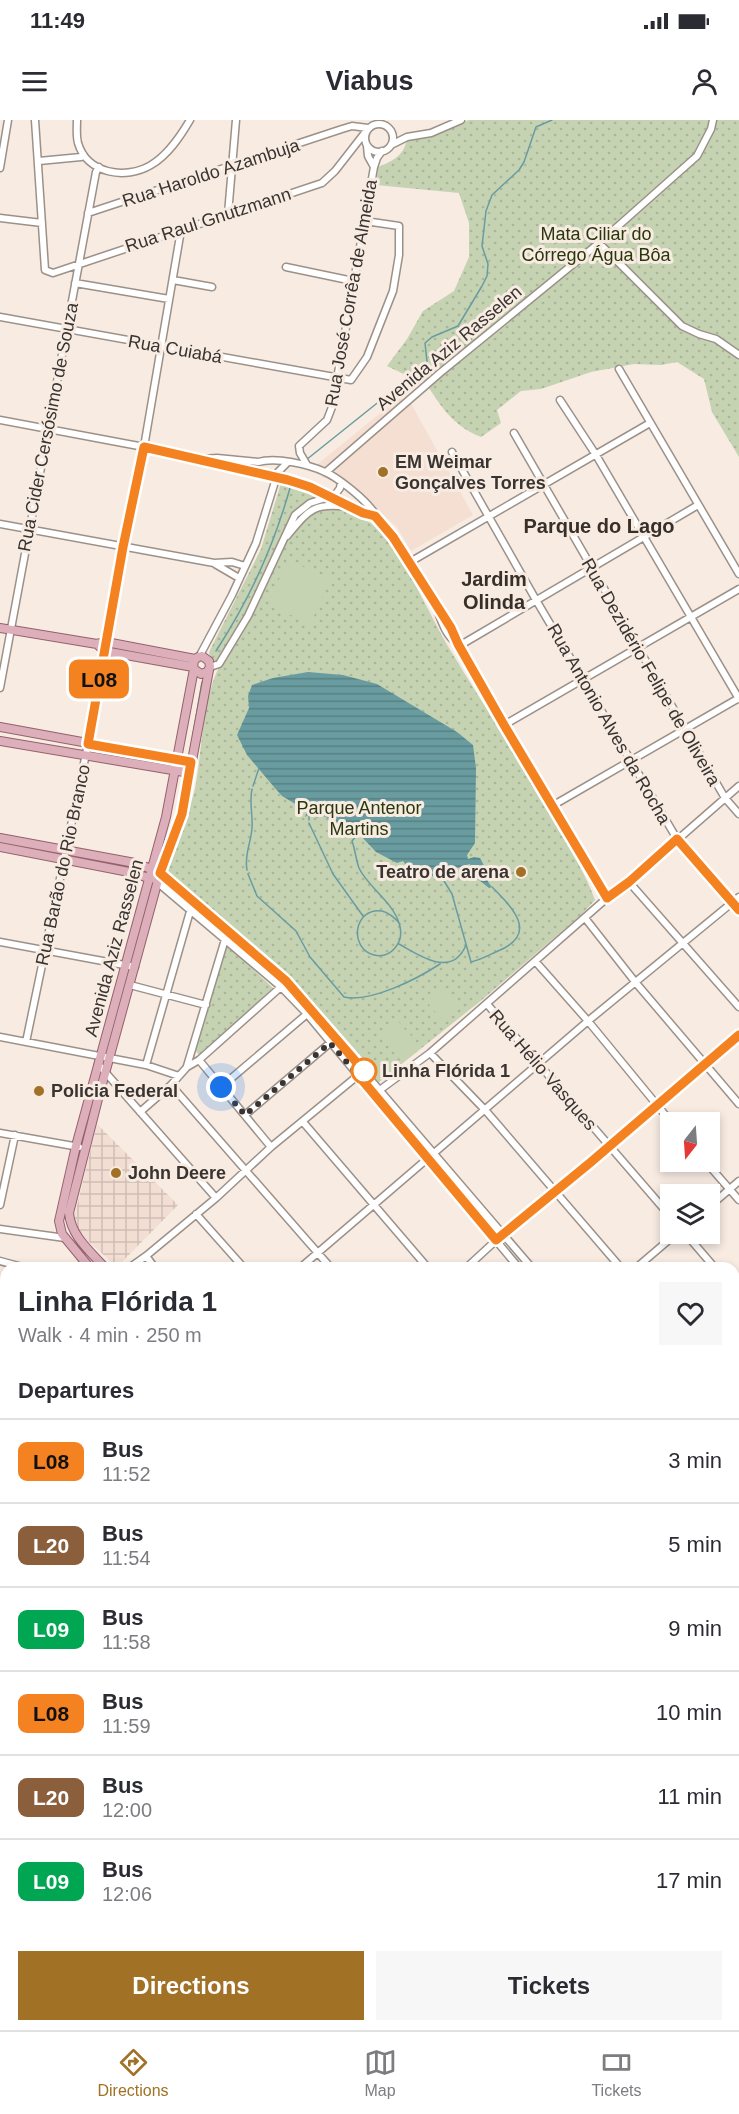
<!DOCTYPE html>
<meta charset="utf-8">
<style>
body{margin:0;font-family:Arial,sans-serif;background:#f7f7f7;color:#2b2b33;height:100vh;display:flex;flex-direction:column;font-size:22px;white-space:nowrap}
*{box-sizing:border-box;margin:0}
p{font-size:20px;color:#7c7c81}
.icon{flex:none;width:33px;height:33px;fill:none;stroke:currentColor;stroke-width:2;stroke-linecap:round;stroke-linejoin:round}
.map{position:relative;flex:1;overflow:hidden}
.panel{position:absolute;left:0px;top:1142px;width:740px;height:770px;display:flex;flex-direction:column;background:#fff;border-radius:18px 18px 0 0;box-shadow:0 3px 9px #0003}
.panel>*{flex:none}
.badge{padding:0 12px;border-radius:9px;font-size:21px;line-height:39px}
.needle{width:39px;rotate:197deg}
.tools{position:absolute;left:660px;top:992px;display:grid;gap:12px}
.tools a{display:grid;place-items:center;width:60px;height:60px;border-radius:0px;background:#fff;box-shadow:0 3px 9px #0003;font-size:30px}
.you{position:absolute;width:30px;height:30px;margin:-15px;border:4px solid #fff;border-radius:50%;background:#1a73e8;box-shadow:0 0 0 9px #1a73e833}
.map>.badge{position:absolute;translate:-50% -50%;box-shadow:0 0 0 3px #fff}
h2{padding:0 18px;font-size:22px;line-height:54px}
.round{display:grid;place-items:center;flex:none;width:63px;height:63px;border-radius:0px;background:#f7f7f7}
.head{display:flex;align-items:center;justify-content:space-between;height:102px;padding:0 18px}
h1{font-size:28px;font-weight:700;line-height:45px}
.button{display:flex;gap:12px;margin-top:auto;padding:12px 18px}
.button a{flex:1;height:69px;border-radius:0px;background:#a17125;color:#fff;font-size:24px;font-weight:700;line-height:69px;text-align:center}
.button a+a{background:#f7f7f7;color:#2b2b33}
ul{padding:0;list-style:none}
li{display:flex;align-items:center;gap:18px;height:84px;padding:0 18px;border-top:2px solid #e1e1e2}
li div{flex:1}
li b{display:block;font-size:22px}
li em{font-style:normal}
li .badge{min-width:66px;font-weight:700;text-align:center}
.status{display:flex;justify-content:space-between;align-items:center;height:42px;padding:0 30px;background:#fff;direction:ltr}
.status svg{height:16px;fill:currentColor}
header{display:flex;justify-content:space-between;align-items:center;height:78px;padding:0 18px;background:#fff;font-size:27px;font-weight:700}
.tab-bar{display:flex;justify-content:space-around;align-items:center;height:84px;border-top:2px solid #e1e1e2;background:#fff;font-size:16px;color:#7c7c81}
.tab-bar a{display:grid;justify-items:center;gap:3px}
.tab-bar .active{color:#a17125}
.map>svg:first-child{display:block}
.industrial{fill:url(#industrial-grid)}
.education{fill:#f5dfd2}
.park{fill:url(#park-dots)}
.pitch{fill:#c5d3b3}
.water{fill:url(#water-rules)}
.lines{fill:none;stroke-linecap:round;stroke-linejoin:round}
.stream{stroke:#689ca0;stroke-width:1.5}
.minor-casing{stroke:#9c9189;stroke-width:9}
.major-casing{stroke:#94616c;stroke-width:10}
.minor{stroke:#fff;stroke-width:6}
.major{stroke:#dcafba;stroke-width:8}
.line-casing{stroke:#fff;stroke-width:14}
.line{stroke:#f58220;stroke-width:9}
.walk{stroke:#393431;stroke-width:6;stroke-dasharray:0 10.8}
.poi-dot{fill:#a17125;stroke:#f7ebe2;stroke-width:2}
.stop-dot{fill:#fff;stroke:#f58220;stroke-width:3}
.labels{text-anchor:middle;stroke-width:6;stroke-linejoin:round;paint-order:stroke}
.street-label{font-size:18px;fill:#393431;stroke:#f7ebe2}
.park-label{font-size:18px;fill:#29380c;stroke:#f7ebe2}
.poi-label{font-size:18px;font-weight:bold;fill:#393431;stroke:#f7ebe2;text-anchor:start}
.stop-label{font-size:18px;font-weight:bold;fill:#393431;stroke:#f7ebe2;text-anchor:start}
.neighbourhood-label{font-size:20px;font-weight:bold;fill:#382f29;stroke:#f7ebe2}
</style>
<div class="status"><b>11:49</b><svg viewBox="0 0 49 12"><path d="M0 12V9h3v3zM5 12V6h3v6zM10 12V3h3v9zM15 12V0h3v12zM26 1h20v11H26zM47 4h2v5h-2z"/></svg></div>
<header><svg class="icon" aria-label="menu" viewBox="0 0 24 24"><path d="M4 6h16M4 12h16M4 18h16"/></svg>Viabus<svg class="icon" aria-label="person" viewBox="0 0 24 24"><circle cx="12" cy="8" r="4"/><path d="M4 21q1-7 8-7t8 7"/></svg></header>
<div class="map">
<svg width="739" height="1910" viewBox="0 0 739 1910">
<defs>
<pattern id="industrial-grid" width="8" height="8" patternUnits="userSpaceOnUse" patternTransform="scale(1.5)"><rect width="8" height="8" fill="#f2ded2"/><path d="M0 4h8M4 0v8" fill="none" stroke="#d0bfb5"/></pattern>
<pattern id="park-dots" width="8" height="8" patternUnits="userSpaceOnUse" patternTransform="scale(1.5)"><rect width="8" height="8" fill="#c5d3b3"/><path d="M2 2h.1M6 6h.1" fill="none" stroke="#aab69a" stroke-width="1.8" stroke-linecap="round"/></pattern>
<pattern id="water-rules" width="6" height="5" patternUnits="userSpaceOnUse" patternTransform="scale(1.5)"><rect width="6" height="5" fill="#689ca0"/><path d="M0 2.5h6" fill="none" stroke="#578083"/></pattern>
</defs>
<rect width="100%" height="100%" fill="#f7ebe2"/>
<path class="industrial" d="M97,1004L178,1085L117,1147L78,1112L75,1105V1094Z"/>
<path class="education" d="M405,273L473,395L411,431L397,407L363,377L341,364L322,357L313,348Z"/>
<path class="park" d="M469,0H739V337L712,292L704,259L677,242L661,245L634,244L591,252L541,269L521,271L497,290L501,303L481,317C449,305 436,278 418,251L410,257L387,246L407,219L423,191L454,171L469,137V103L459,73L376,65L378,47C393,41 403,36 407,20L426,17Z
M281,363C309,375 350,384 372,404C404,433 427,491 449,528C485,588 524,646 558,707C571,731 586,755 595,780L582,794L483,879L378,963L360,935L298,865L166,751C173,721 191,694 196,663C203,624 202,581 220,545L219,542L214,544L209,533L211,528L261,429Z
M225,823L273,868L199,935L196,931L197,926Z"/>
<path class="pitch" d="M287,440L330,458L311,503L268,486Z
M441,864L460,887L444,902L424,879Z
M398,901L408,913L390,928L380,916Z
M410,914L420,927L402,942L392,930Z"/>
<path class="water" d="M308,552L343,555L377,564L457,612L473,625L476,648L475,723L467,735L468,739L474,737L480,738L487,751C487,759 486,760 492,767L489,768L479,760H476L470,744L447,751L438,759L412,746L406,745L403,741L397,743L376,732L360,715L346,705L340,707L328,698L320,695L317,698L312,693L305,697L307,691L282,676L274,667L247,635L237,615L249,588L248,576L252,565L273,558Z"/>
<g class="lines">
<path class="stream" d="M306,340L421,248L427,242L425,223L432,217L458,206L482,166L487,156L488,144L482,126L486,91L492,75L519,50L524,42L536,7L552,0
M216,531C250,478 273,428 290,368
M193,615L202,562
M253,666L259,648
M309,696V700
M309,703L333,754L363,796
M358,714L352,721C355,729 356,740 359,748C367,766 392,781 399,803C402,812 401,821 395,828C389,835 382,837 374,835C348,828 354,787 382,791C390,793 395,798 400,804
M247,750C244,735 251,723 252,708C253,694 249,683 252,669
M248,754L257,776L296,811L310,837L344,877C370,883 417,859 440,844
M441,756L452,774L471,842C480,840 489,835 498,831C539,814 513,788 492,767
M399,824C419,835 452,859 466,825"/>
<defs>
<path id="minor" d="M35,0L45,150L53,153L322,63L335,51L367,10
M77,0C77,8 76,15 78,23C87,54 126,60 151,45C168,35 180,17 190,0
M365 18a14 14 0 1 1 28 0a14 14 0 1 1-28 0Z
M391,25L407,17L431,13L461,0
M367,26L368,36L374,47
M39,41L81,37L83,34
M0,48L8,0
M88,93L342,9L352,6L368,8
M228,94L236,0
M0,98L42,103
M599,123L682,206L699,214L716,219L739,235
M286,147L353,161
M173,160L212,167
M75,163L169,179
M0,197L351,260L367,237L393,171L399,135V106L365,101
M619,249L739,454
M560,280L596,335L739,579
M0,300L144,327L288,360L310,367L363,393L375,396
M514,313L725,678L739,694
M452,332L536,480L677,719L739,790
M203,339L217,338L258,342C276,337 308,344 325,352C337,357 359,375 368,385C412,435 442,497 475,554C518,629 561,705 607,778
M307,345L300,333L299,326L327,300L332,287L374,47L377,38L382,31
M326,352L440,253L599,123L697,36L711,9L713,0
M0,404L214,443L232,442L245,446
M287,416C308,391 313,382 348,387
M410,442L650,303
M215,444L239,458
M439,495C443,505 447,517 457,523
M459,526L698,385
M199,537L232,475L256,423L278,352L288,342
M210,547L219,544L248,496L295,395L310,383L335,375L340,368L341,362
M0,568L96,52L99,47
M504,605L739,469
M552,686L739,578
M160,753L286,861L532,1148
M629,762L739,887
M158,763L281,867L307,894L519,1148
M585,798L636,863L739,984
M0,822L135,847
M535,841L588,901L671,1002
M130,865L206,885
M487,884L670,1096
M0,917L146,945L179,956
M26,922L88,624L123,427L144,327L181,110
M430,933L486,991L621,1148
M199,940L271,1027
M98,944L216,1078
M146,945L191,788
M187,946L226,816
M171,965L331,1148
M221,967L307,894
M377,972L430,933L607,778L629,762L739,666
M140,992L171,965L187,947L199,940L283,865
M245,995L330,923
M303,1002L428,1148
M0,1013L79,1027
M705,1041L739,1080
M0,1085L15,1015
M710,1086L739,1061
M196,1094L244,1148
M0,1109L65,1118
M685,1113L715,1148
M146,1136L155,1148
M0,1141L26,1148
M129,1148L146,1136L216,1078L271,1027L361,953
M300,1148L588,901L739,777
M466,1148L503,1114L556,1072L739,915
M636,1148L677,1113
M734,1169L739,1176
M0,1204L6,1205
M734,1207L739,1203
M734,1281L739,1287
M0,1297L6,1299
M734,1352L739,1348
M734,1385L739,1391
M0,1392L6,1393
M734,1398L739,1405
M0,1486L6,1488
M734,1501H739
M0,1563L6,1531
M0,1582L6,1583
M734,1629L739,1624
M0,1675L6,1677
M0,1697L6,1690
M734,1727L739,1733
M0,1755L6,1762
M734,1832L739,1839
M0,1852L6,1859
M43,1905L47,1910
M126,1905L131,1910
M208,1905L213,1910
M291,1905L295,1910
M372,1905L376,1910
M453,1905L458,1910
M537,1905L541,1910
M621,1905L625,1910
M731,1905L736,1910
M321,1910L327,1905
M342,1910L347,1905
M637,1910L643,1905
M687,1910L693,1905"/>
<path id="major" d="M0,508L97,524L106,522L195,539
M97,524L104,531L193,547
M0,607L191,642
M0,621L190,653
M0,718L135,743L154,750
M0,727L134,753L151,759
M90,1148L62,1114L59,1101L76,1026L166,697L194,549C192,542 195,537 202,536L209,541L210,547L207,552L201,554L194,549
M105,1148C90,1131 71,1116 69,1093L98,979L160,753L182,694L209,550
M734,1870L739,1876
M734,1886L739,1893"/>
</defs>
<use href="#minor" class="minor-casing"/>
<use href="#major" class="major-casing"/>
<use href="#minor" class="minor"/>
<use href="#major" class="major"/>
</g>
<g class="lines">
<defs>
<path id="line" d="M739,790L677,719L629,762L607,778L504,605L458,524L451,508L393,417L375,396L363,393L310,367L288,360L144,327L123,427L88,624L191,642L182,694L160,753L286,861L364,951L358,955L496,1120L591,1042L739,915"/>
</defs>
<use href="#line" class="line-casing"/>
<use href="#line" class="line"/>
<path class="walk" d="M221,967L245,995L330,923L358,955L364,951"/>
</g>
<g class="poi-dot">
<circle cx="383" cy="352" r="6"/>
<circle cx="521" cy="752" r="6"/>
<circle cx="39" cy="971" r="6"/>
<circle cx="116" cy="1053" r="6"/>
</g>
<circle class="stop-dot" cx="364" cy="951" r="12"/>
<g class="labels">
<g class="street-label">
<text transform="translate(211 53) rotate(-18)" y="6">Rua Haroldo Azambuja</text>
<text transform="translate(208 100) rotate(-18)" y="6">Rua Raul Gnutzmann</text>
<text transform="translate(351 173) rotate(-80)" y="6">Rua José Corrêa de Almeida</text>
<text transform="translate(449 228) rotate(-40)" y="6">Avenida Aziz Rasselen</text>
<text transform="translate(175 229) rotate(10)" y="6">Rua Cuiabá</text>
<text transform="translate(48 307) rotate(-79)" y="6">Rua Cider Cersósimo de Souza</text>
<text transform="translate(651 552) rotate(60)" y="6">Rua Dezidério Felipe de Oliveira</text>
<text transform="translate(609 604) rotate(60)" y="6">Rua Antonio Alves da Rocha</text>
<text transform="translate(63 745) rotate(-78)" y="6">Rua Barão do Rio Branco</text>
<text transform="translate(114 828) rotate(-75)" y="6">Avenida Aziz Rasselen</text>
<text transform="translate(543 950) rotate(49)" y="6">Rua Hélio Vasques</text>
</g>
<g class="park-label">
<text x="596" y="120">Mata Ciliar do<tspan x="596" dy="21">Córrego Água Bôa</tspan></text>
<text x="359" y="694">Parque Antenor<tspan x="359" dy="21">Martins</tspan></text>
</g>
<g class="poi-label">
<text x="395" y="348">EM Weimar<tspan x="395" dy="21">Gonçalves Torres</tspan></text>
<text x="509" y="758" text-anchor="end">Teatro de arena</text>
<text x="51" y="977">Policia Federal</text>
<text x="128" y="1059">John Deere</text>
</g>
<g class="stop-label">
<text x="382" y="957">Linha Flórida 1</text>
</g>
<g class="neighbourhood-label">
<text x="599" y="413">Parque do Lago</text>
<text x="494" y="466">Jardim<tspan x="494" dy="23">Olinda</tspan></text>
</g>
</g>
</svg>
<div class="tools">
<a><svg class="needle" viewBox="-14 -14 28 28"><path d="M0-13l5 13h-10z" fill="#e53935"/><path d="M0 13l5-13h-10z" fill="#7c7c81"/></svg></a>
<a><svg class="icon" aria-label="layers" viewBox="0 0 24 24"><path d="M12 4l9 5-9 5-9-5zM3 14l9 5 9-5"/></svg></a>
</div>
<div class="you" style="left:221px;top:967px"></div>
<b class="badge" style="left:99px;top:559px;background:#f58220;color:#111">L08</b>
<section class="panel">
<div class="head"><div><h1>Linha Flórida 1</h1><p>Walk · 4 min · 250 m</p></div><a class="round"><svg class="icon" aria-label="heart" viewBox="0 0 24 24"><path d="M12 20l-8-8c-3-5 5-10 8-4 3-6 11-1 8 4z"/></svg></a></div>
<h2>Departures</h2>
<ul>
<li><span class="badge" style="background:#f58220;color:#111">L08</span><div><b>Bus</b><p>11:52</p></div><em>3 min</em></li>
<li><span class="badge" style="background:#8b5e3c;color:#fff">L20</span><div><b>Bus</b><p>11:54</p></div><em>5 min</em></li>
<li><span class="badge" style="background:#00a651;color:#fff">L09</span><div><b>Bus</b><p>11:58</p></div><em>9 min</em></li>
<li><span class="badge" style="background:#f58220;color:#111">L08</span><div><b>Bus</b><p>11:59</p></div><em>10 min</em></li>
<li><span class="badge" style="background:#8b5e3c;color:#fff">L20</span><div><b>Bus</b><p>12:00</p></div><em>11 min</em></li>
<li><span class="badge" style="background:#00a651;color:#fff">L09</span><div><b>Bus</b><p>12:06</p></div><em>17 min</em></li>
</ul>
<div class="button"><a>Directions</a><a>Tickets</a></div>
</section>
</div>
<nav class="tab-bar">
<a class="active"><svg class="icon" aria-label="directions" viewBox="0 0 24 24"><path d="M12 3l9 9-9 9-9-9zM9 14v-3h6M13 9l2 2-2 2"/></svg>Directions</a>
<a><svg class="icon" aria-label="map" viewBox="0 0 24 24"><path d="M3 6l6-2 6 2 6-2v14l-6 2-6-2-6 2zM9 4v14M15 6v14"/></svg>Map</a>
<a><svg class="icon" aria-label="tickets" viewBox="0 0 24 24"><path d="M3 7h18v10H3zM15 7v10"/></svg>Tickets</a>
</nav>
